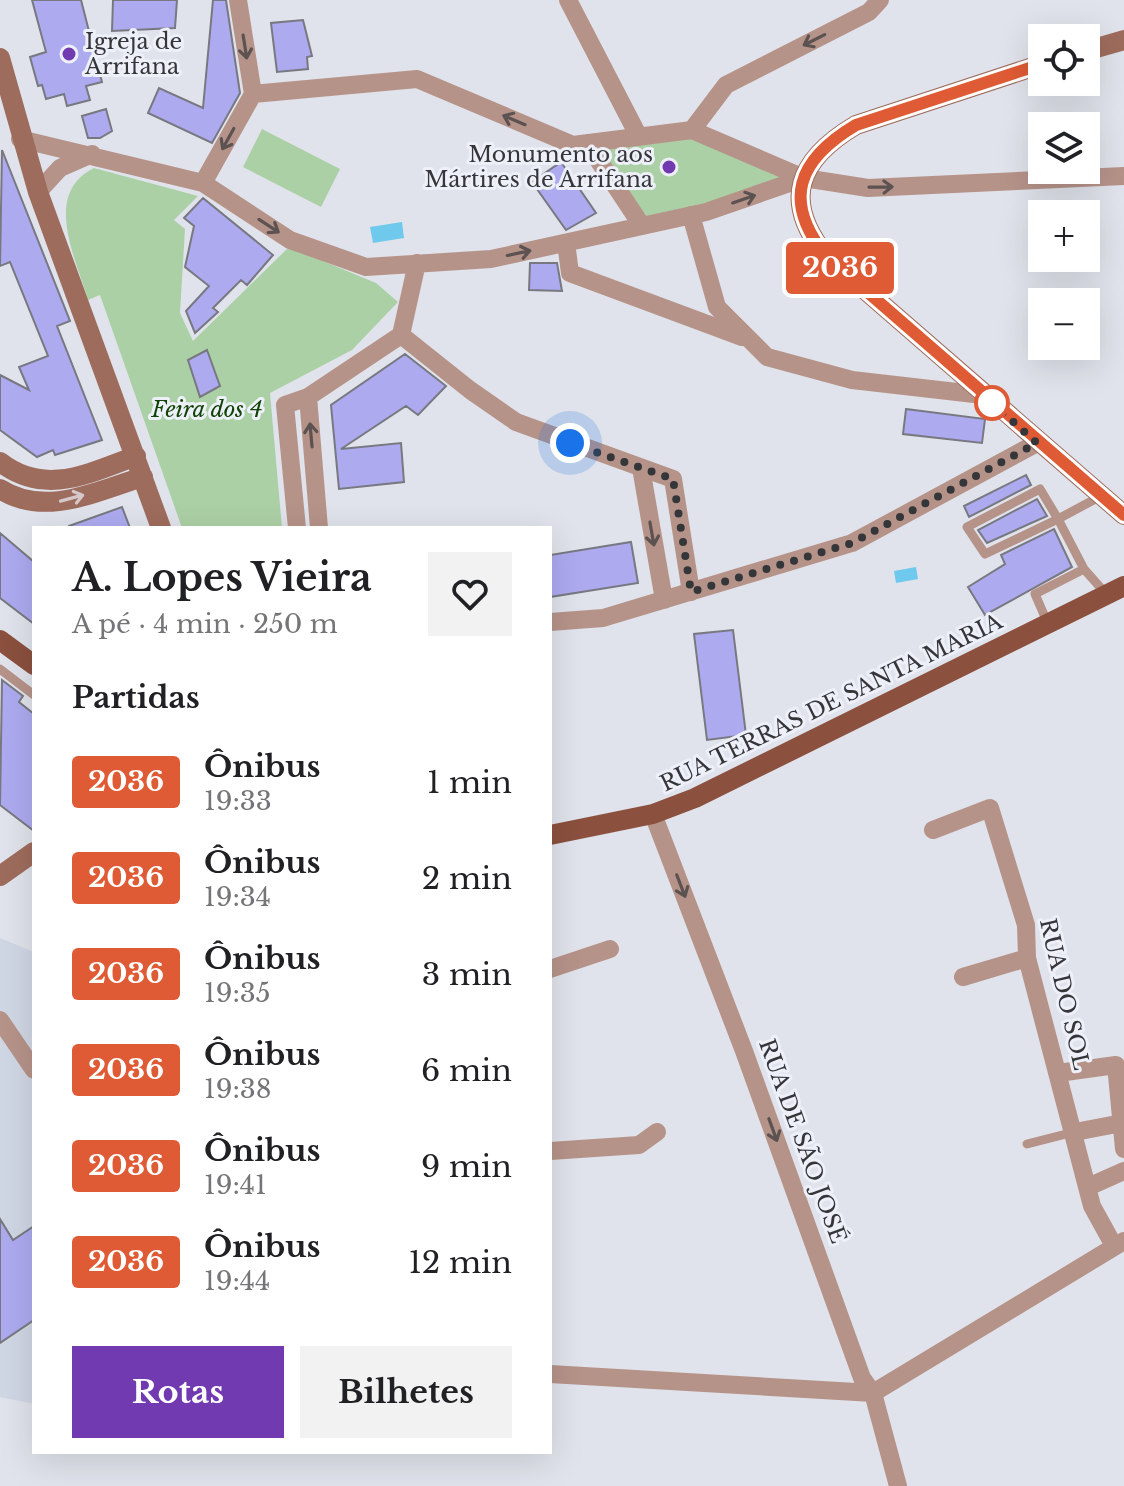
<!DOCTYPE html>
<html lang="pt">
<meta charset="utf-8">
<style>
body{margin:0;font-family:"Libre Baskerville",serif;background:#f2f2f2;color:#202124;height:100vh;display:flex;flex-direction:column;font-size:30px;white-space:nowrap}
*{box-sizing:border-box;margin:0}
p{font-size:26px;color:#757577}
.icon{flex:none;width:44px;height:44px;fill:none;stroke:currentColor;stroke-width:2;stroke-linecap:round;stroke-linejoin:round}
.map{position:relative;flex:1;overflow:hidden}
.drawer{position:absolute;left:32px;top:526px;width:520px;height:928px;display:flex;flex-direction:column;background:#fff;border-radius:0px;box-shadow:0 8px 32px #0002}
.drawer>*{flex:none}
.badge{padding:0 16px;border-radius:6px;font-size:28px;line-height:52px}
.buttons{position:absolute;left:1028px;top:24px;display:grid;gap:16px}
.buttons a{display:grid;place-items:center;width:72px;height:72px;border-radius:0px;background:#fff;box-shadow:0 8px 32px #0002;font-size:40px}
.you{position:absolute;width:40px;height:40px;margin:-20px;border:6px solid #fff;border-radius:50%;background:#1a73e8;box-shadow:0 0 0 12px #1a73e833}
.map>.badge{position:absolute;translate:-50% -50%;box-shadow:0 0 0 4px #fff}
h2{padding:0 40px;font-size:30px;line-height:72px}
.round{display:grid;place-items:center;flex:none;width:84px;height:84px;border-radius:0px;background:#f2f2f2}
.overview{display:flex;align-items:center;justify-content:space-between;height:136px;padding:0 40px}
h1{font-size:38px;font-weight:700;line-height:60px}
.button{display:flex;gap:16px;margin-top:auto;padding:16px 40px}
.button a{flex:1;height:92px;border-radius:0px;background:#713ab1;color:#fff;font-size:32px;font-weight:700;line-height:92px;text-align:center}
.button a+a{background:#f2f2f2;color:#202124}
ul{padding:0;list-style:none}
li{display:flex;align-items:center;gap:24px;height:96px;padding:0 40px}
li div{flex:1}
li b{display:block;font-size:30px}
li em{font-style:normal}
li .badge{min-width:88px;font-weight:700;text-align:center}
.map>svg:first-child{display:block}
.built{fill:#d0d7e4}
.green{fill:#acd0a5}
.water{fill:#6ec9ec}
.building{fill:#adaaf0;stroke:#787880;stroke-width:2}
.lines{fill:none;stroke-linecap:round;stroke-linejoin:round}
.lane{stroke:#b69389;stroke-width:9}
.street{stroke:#b69389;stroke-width:18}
.secondary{stroke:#9e6c5d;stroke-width:20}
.primary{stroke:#8b503e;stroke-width:20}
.oneway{stroke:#5c5251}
.oneway2{stroke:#d5c8ca}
.line-casing{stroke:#fff;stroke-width:18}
.line{stroke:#df5b35;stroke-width:12}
.walk{stroke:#353639;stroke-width:8;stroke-dasharray:0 14.4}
.poi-dot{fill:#713ab1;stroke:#edf0f8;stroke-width:3}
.stop-dot{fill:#fff;stroke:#df5b35;stroke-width:4}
.labels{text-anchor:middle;stroke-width:6;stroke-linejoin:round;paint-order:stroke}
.poi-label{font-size:22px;fill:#353639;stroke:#edf0f8;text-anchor:start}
.park-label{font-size:22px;font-style:italic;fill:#104304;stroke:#edf0f8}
.street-label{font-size:22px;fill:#353639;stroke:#edf0f8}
</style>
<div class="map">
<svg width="1124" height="1486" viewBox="0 0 1124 1486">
<rect width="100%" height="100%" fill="#e0e3eb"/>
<path class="built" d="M0,938L34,952V1404L0,1397Z"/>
<path class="green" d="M262,129L340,169L321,207L243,167Z
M693,135L788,176L713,205L642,220L594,147Z
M94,168L198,196L174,220L185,229L180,313L193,341L289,247L376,283L398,302L352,350L270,393L282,528H182L100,295L88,300C76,258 42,194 94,168Z"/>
<path class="water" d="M402,222L404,238L373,243L370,227Z
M916,567L918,579L896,583L894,571Z"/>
<path class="building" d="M32,0H81L102,82L86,86L90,100L67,106L64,94L46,99L42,85L38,86L30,57L46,52Z
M113,0H177L175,28L112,31Z
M213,0H226L240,93L212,143L148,113L159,88L203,108Z
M303,20L312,56L307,57L308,69L277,72L271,23Z
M106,109L112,131L100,138H88L82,116Z
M2,150L70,321L57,326L102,440L55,455L53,450L37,457L0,430V375L29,390L19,367L48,356L10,262L0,266Z
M561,162L596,213L566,230L532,182Z
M203,198L273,255L247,285L241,280L213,308L218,312L195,333L186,311L209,286L185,267L194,226L184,218Z
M530,263H557L562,291L529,290Z
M207,350L220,386L200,397L188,360Z
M405,354L446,386L418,415L406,406L341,449L401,443L404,482L339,489L331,405Z
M906,409L985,419L982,443L903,434Z
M1026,475L1031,485L969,517L964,506Z
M1037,499L1047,516L987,543L978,530Z
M122,507L130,528H69V526Z
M1054,529L1072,567L985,615L968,587L1005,564L1001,555Z
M0,533L34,562V624L0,598Z
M631,542L638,583L550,597V555Z
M733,630L746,735L707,740L694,634Z
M2,680L23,696L19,702L34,714V831L0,805Z
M0,1219L13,1240L34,1226V1320L0,1343Z"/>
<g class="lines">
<path class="lane" d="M1040,489L1058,519L985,554L967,527Z
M1101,496L1058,519L1084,569L1107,595
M1048,624L1035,594L1084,569
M0,669L34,695
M1027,1144L1074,1132"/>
<path class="street" d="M238,0L253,94
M568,0L639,137
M253,94L417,79L573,145L692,130L804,178L868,188L1124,176
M692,130L726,85L869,12L880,0
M20,139L203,183L290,240L366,267L491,259L706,212L804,178
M587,143L642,226
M203,183L253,94
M38,192L60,168L92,154
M691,215L717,307L767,357L852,380L983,395
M567,250L570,273L742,337
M401,335L470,390L516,422L673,479L691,592
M308,397L319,528
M641,468L664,600
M297,528L285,405L308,397L401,335L417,263
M550,622L603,618L852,543L1037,443
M653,814L744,1051L862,1378L873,1393L898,1486
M933,830L990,808L1026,925L1027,958L1092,1206L1114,1246
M550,969L610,949
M963,977L1027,958
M0,1020L34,1070
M1058,1073L1116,1065L1124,1149
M1075,1132L1122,1123
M550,1151L639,1145L657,1132
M1088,1187L1124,1171
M550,1374L873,1393
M873,1393L1124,1241"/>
<path class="secondary" d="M1086,51L1124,40
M0,58L38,192L161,528
M1042,64L856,125C797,160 782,201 826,256L1124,515
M0,462C45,497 89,473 136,456
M0,489C45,518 97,491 143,477
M0,876L34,852"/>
<path class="primary" d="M0,640L34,665
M550,835L653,814L695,798L1124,586"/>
</g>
<defs><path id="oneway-shaft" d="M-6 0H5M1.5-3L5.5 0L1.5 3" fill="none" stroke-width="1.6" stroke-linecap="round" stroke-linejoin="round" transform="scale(2)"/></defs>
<g class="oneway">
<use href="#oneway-shaft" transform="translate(814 40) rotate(153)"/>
<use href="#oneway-shaft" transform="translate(245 47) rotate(81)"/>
<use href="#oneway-shaft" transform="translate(514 120) rotate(-157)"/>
<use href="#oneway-shaft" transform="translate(228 139) rotate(119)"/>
<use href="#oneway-shaft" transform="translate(881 187) rotate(-1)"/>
<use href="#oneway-shaft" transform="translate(744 199) rotate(-19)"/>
<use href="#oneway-shaft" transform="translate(269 226) rotate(33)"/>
<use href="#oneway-shaft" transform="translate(519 253) rotate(-12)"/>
<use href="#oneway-shaft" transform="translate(311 435) rotate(-95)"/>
<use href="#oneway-shaft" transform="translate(652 534) rotate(80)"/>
<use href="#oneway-shaft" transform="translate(681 886) rotate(69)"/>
<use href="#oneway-shaft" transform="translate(773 1130) rotate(70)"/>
</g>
<use class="oneway2" href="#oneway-shaft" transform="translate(72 498) rotate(-15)"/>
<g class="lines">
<defs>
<path id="line" d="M1042,64L856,125C797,160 782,201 826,256L1124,515"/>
</defs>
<use href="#line" class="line-casing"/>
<use href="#line" class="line"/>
<path class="walk" d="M570,443L673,479L691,592L852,543L1037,443L992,403"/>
</g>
<g class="poi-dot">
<circle cx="69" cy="54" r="8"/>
<circle cx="669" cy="167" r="8"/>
</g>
<circle class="stop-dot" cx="992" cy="403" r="16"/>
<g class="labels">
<g class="poi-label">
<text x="85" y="49">Igreja de<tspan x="85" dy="25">Arrifana</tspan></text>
<text x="653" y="162" text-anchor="end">Monumento aos<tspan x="653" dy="25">Mártires de Arrifana</tspan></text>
</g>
<g class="park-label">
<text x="207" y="417">Feira dos 4</text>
</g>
<g class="street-label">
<text transform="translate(831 702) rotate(-26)" y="8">RUA TERRAS DE SANTA MARIA</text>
<text transform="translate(1065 994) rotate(77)" y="8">RUA DO SOL</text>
<text transform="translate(803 1141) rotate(70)" y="8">RUA DE SÃO JOSÉ</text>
</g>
</g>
</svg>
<div class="buttons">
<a><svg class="icon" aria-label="locate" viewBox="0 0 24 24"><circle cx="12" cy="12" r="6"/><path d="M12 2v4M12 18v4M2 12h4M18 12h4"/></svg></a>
<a><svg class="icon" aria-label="layers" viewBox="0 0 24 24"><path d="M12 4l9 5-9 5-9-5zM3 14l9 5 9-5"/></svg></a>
<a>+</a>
<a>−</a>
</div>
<div class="you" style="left:570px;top:443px"></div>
<b class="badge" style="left:840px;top:268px;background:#df5b35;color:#fff">2036</b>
<section class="drawer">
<div class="overview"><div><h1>A. Lopes Vieira</h1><p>A pé · 4 min · 250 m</p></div><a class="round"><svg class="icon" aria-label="heart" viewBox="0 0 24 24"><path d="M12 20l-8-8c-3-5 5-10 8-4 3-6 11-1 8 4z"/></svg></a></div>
<h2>Partidas</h2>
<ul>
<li><span class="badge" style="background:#df5b35;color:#fff">2036</span><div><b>Ônibus</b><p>19:33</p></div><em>1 min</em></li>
<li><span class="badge" style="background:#df5b35;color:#fff">2036</span><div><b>Ônibus</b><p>19:34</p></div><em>2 min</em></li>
<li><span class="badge" style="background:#df5b35;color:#fff">2036</span><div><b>Ônibus</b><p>19:35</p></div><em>3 min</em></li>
<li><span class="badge" style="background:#df5b35;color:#fff">2036</span><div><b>Ônibus</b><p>19:38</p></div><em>6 min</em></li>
<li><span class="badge" style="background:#df5b35;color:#fff">2036</span><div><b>Ônibus</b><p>19:41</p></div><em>9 min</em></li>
<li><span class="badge" style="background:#df5b35;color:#fff">2036</span><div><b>Ônibus</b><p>19:44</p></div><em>12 min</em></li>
</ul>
<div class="button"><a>Rotas</a><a>Bilhetes</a></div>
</section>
</div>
